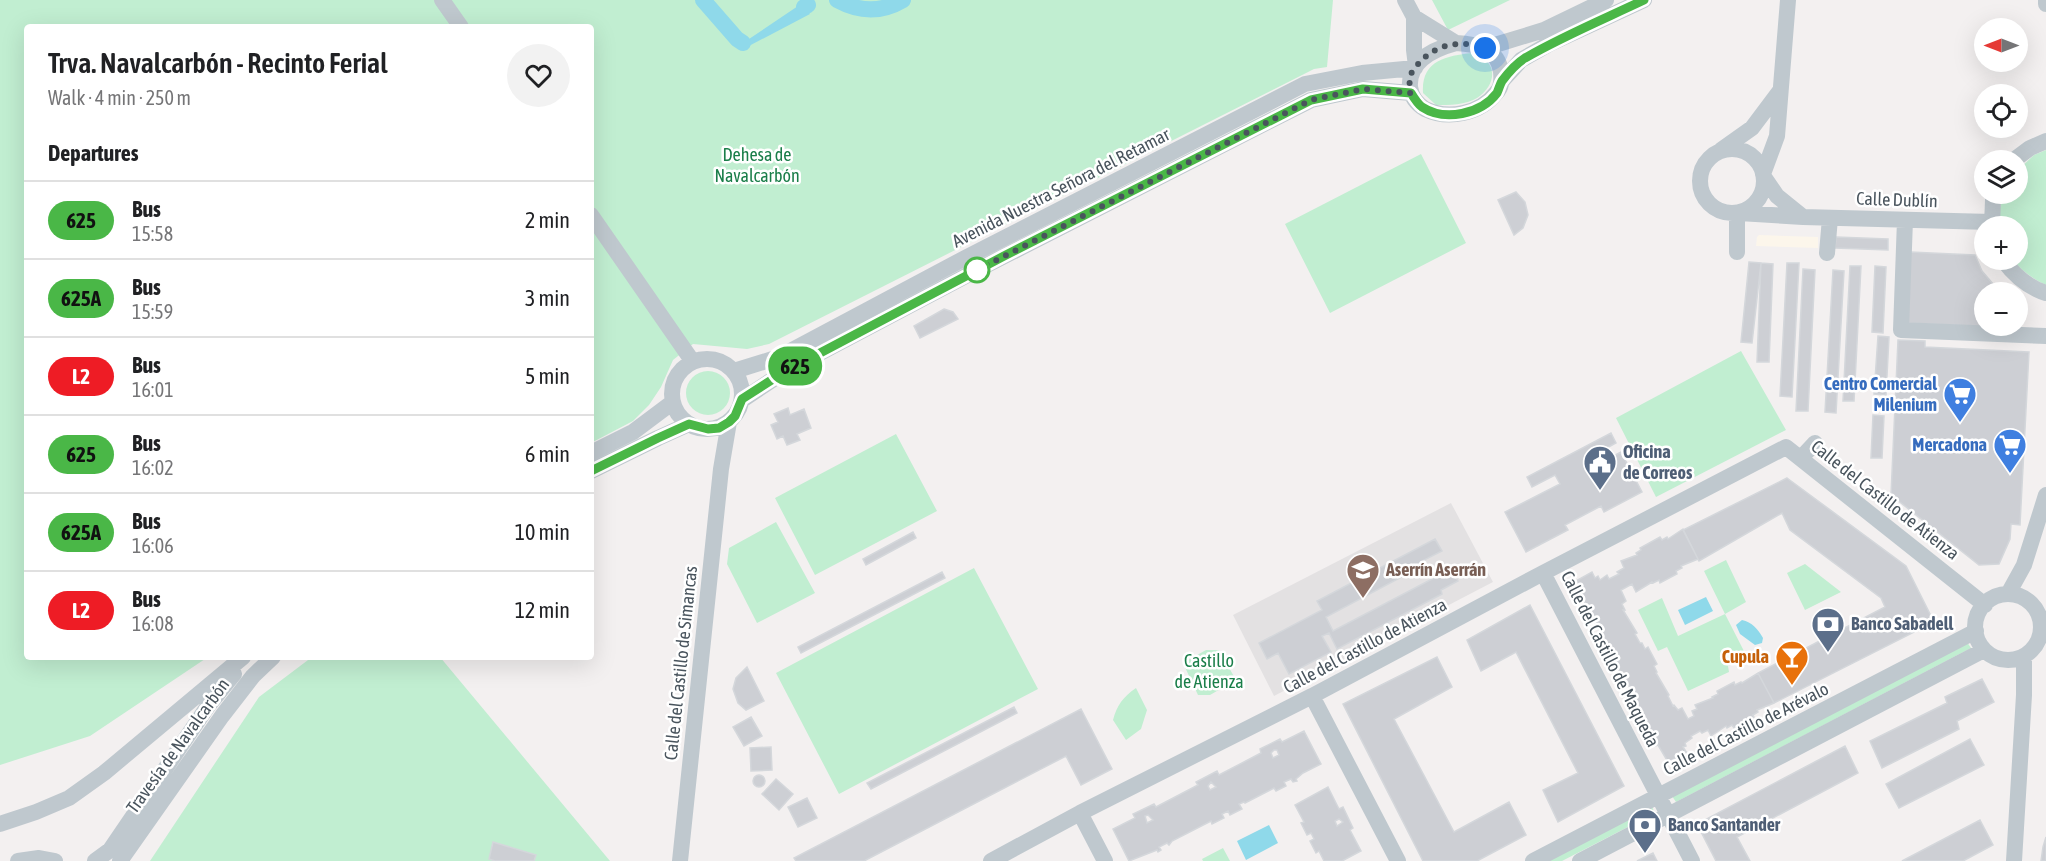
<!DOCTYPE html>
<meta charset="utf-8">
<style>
body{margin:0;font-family:"Asap Condensed",sans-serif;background:#f2f2f2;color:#202124;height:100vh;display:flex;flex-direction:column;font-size:22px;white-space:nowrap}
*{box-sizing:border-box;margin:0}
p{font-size:20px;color:#757577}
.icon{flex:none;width:33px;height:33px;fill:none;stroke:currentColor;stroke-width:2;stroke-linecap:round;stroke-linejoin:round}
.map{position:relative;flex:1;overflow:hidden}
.panel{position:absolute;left:24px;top:24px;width:570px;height:636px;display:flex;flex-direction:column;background:#fff;border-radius:6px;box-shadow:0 6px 24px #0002}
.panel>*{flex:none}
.badge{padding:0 12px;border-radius:20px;font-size:21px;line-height:39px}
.needle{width:39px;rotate:270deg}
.fabs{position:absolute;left:1974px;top:18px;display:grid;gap:12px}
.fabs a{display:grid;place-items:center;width:54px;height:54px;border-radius:50%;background:#fff;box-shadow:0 6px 24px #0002;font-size:30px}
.you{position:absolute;width:30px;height:30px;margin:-15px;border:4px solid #fff;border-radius:50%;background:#1a73e8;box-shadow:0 0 0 9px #1a73e833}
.map>.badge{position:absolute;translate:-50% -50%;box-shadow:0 0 0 3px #fff}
h2{padding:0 24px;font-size:22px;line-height:54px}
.round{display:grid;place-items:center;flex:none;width:63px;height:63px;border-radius:32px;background:#f2f2f2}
.overview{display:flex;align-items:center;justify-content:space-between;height:102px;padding:0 24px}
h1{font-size:28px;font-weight:600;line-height:45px}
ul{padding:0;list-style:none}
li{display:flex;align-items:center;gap:18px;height:78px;padding:0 24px;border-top:2px solid #e0e0e0}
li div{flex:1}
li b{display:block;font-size:22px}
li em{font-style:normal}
li .badge{min-width:66px;font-weight:700;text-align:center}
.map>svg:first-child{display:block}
.commercial{fill:#fcf6eb}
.education{fill:#e3e1e2}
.green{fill:#c1eed1}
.water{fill:#8fd9ea}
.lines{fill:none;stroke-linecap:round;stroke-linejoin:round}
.canal{stroke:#8fd9ea;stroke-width:16}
.building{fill:#cdcfd4;stroke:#d4d7db;stroke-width:1.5;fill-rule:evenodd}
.minor{stroke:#bfc8ce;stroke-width:16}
.line-casing{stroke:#fff;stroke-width:14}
.line{stroke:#4ab747;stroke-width:9}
.walk{stroke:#49545d;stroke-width:6;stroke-dasharray:0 10.8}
.stop-dot{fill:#fff;stroke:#4ab747;stroke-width:3}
.labels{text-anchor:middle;stroke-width:5;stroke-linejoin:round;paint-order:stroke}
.park-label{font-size:18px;fill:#1a7e49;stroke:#fff}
.street-label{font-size:18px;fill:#49545d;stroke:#fff}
.shop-label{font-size:18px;font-weight:bold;fill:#366cbe;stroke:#fff;text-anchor:end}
.service-label{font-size:18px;font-weight:bold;fill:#4e5e75;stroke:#fff;text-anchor:start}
.education-label{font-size:18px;font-weight:bold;fill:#785e54;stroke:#fff;text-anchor:start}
.food-label{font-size:18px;font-weight:bold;fill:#c56008;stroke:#fff;text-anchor:end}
</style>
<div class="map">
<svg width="2046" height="861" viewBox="0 0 2046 861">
<rect width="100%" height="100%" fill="#f3f0f0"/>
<path class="commercial" d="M1759,235L1818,237V248L1756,246L1757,237Z"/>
<path class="education" d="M1451,503L1493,582L1274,696L1233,615Z"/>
<path class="green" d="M0,0H1333L1327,67L1314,69L769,344L747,349L693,344L673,360L661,387L649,405L633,421L591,443V27H27V657H208L90,736L0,765Z
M1432,0H1510L1448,30Z
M1472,53C1498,60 1498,84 1477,98C1466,105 1449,105 1436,105L1423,93C1421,61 1445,56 1472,53Z
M2046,150V285C2033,279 2022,271 2013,260H2018V226H2000V208L2003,194H2018V170L2034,155Z
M1421,154L1466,243L1330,313L1285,224Z
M1741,351L1786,430L1656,497L1616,418Z
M686 393a22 22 0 1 1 44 0a22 22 0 1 1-44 0Z
M896,434L937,511L815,575L775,498Z
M776,522L815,593L757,623L727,564L729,548Z
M1726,560L1746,602L1725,614L1747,657L1728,666L1729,672L1688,691L1667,647L1658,651L1638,610L1662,598L1678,636L1725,614L1704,571Z
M1805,564L1841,592L1805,610L1787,573Z
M974,568L1038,689L839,794L776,673Z
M1967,642L1971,648L1676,802L1672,796Z
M1206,650H1219L1236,680L1210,695H1198L1183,663Z
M312,657H440L610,861H150L259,697Z
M1136,688L1147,710L1141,729L1126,740L1113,720C1117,705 1123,697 1136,688Z
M1652,807L1655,813L1562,861H1548Z
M1223,848L1230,861H1203L1202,859Z"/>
<path class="water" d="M801,4L810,14L747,47L743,43Z
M1706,597L1713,611L1685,625L1678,610Z
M1742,620C1752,622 1758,629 1763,638L1762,643L1755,645L1740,634L1736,625Z
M1269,825L1278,843L1246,860L1237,841Z"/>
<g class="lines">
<path class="canal" d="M703,0L737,39L743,43
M837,0C859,12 881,13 903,0
M804,7L808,5"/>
</g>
<path class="building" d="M1516,192L1525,202L1528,215L1523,228L1514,235L1498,200Z
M1836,237L1888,239V250L1835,248Z
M1910,252L1975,255L1982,271L2000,292H1984V326H2012V328L1906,323Z
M1749,262L1761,263L1752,343L1741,342Z
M1761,263L1773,264L1769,362H1757Z
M1787,263H1799L1792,397L1780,396Z
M1850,266H1861L1854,401H1843Z
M1875,266L1886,267L1883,333L1872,332Z
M1803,269L1815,270L1808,411H1796Z
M1833,270L1844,271L1836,413L1825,412Z
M944,309L953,312L958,319L920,338L914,326Z
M1878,336L1889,337L1886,395L1874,394Z
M1898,340L1925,341V347L2029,352L2020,525L2011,524L2010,539L1999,564L1979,565L1891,495Z
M788,408L790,415L804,409L811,428L797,434L800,440L787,445L783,436L777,439L771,425L778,422L774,414Z
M1873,415L1884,416L1882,458H1871Z
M1611,433L1616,443L1594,455L1598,461L1589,466L1590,468L1621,452L1642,492L1604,512L1601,506L1565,525L1568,530L1526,552L1505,512L1560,484L1555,475L1532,487L1527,477Z
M1787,478L1906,566L1934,622L1774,703L1758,673L1885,607L1881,598L1790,530L1782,513L1699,561L1683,530Z
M1683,529L1698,559L1681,566L1682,568L1676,571L1677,574L1660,583L1659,580L1653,583L1652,582L1636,592L1632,584L1621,590L1626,601L1622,604L1625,610H1623L1637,633L1635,634L1640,643H1642L1645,649L1648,647L1657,664L1654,666L1657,672L1656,673L1669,695L1668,696L1673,706L1674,705L1678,710L1682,708L1688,719L1694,716L1692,711L1697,709L1695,705L1713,698L1712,697L1718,694L1717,691L1734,682L1735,685L1741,682L1742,683L1758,673L1774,703L1757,710L1758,712L1753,715L1754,717L1734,728L1732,725L1727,728L1726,726L1711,736L1708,730L1702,733L1700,731L1691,736L1692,738L1685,743L1686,746L1683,747L1687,753L1668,762L1658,745L1655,746L1644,726L1648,724L1646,719L1632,697L1634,696L1627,682L1624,683L1614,664L1616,661L1608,648H1607L1597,625L1593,620L1589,621L1580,603L1583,600L1574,582L1592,572L1595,578L1598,576L1600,580L1607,575L1609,579L1619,574L1617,572L1624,568L1621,561L1637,555L1636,553L1641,550L1640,548L1660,537L1662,540L1667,537L1668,539Z
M913,532L916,538L866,565L863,559Z
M1435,539L1442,551L1424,560L1426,564L1326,617L1333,631L1451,569L1458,581L1441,590L1442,594L1337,649L1329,633L1322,636L1331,652L1289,674L1278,653L1267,659L1259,643L1322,610L1317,601Z
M942,572L945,578L801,653L798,647Z
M1530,605L1624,786L1558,822L1543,790L1578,773L1516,652L1481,671L1467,640Z
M1437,657L1452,687L1394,719L1454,832L1509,802L1526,835L1477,861H1423L1343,704Z
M747,667L764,701L746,710L738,703L733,689L736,678Z
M1982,679L1994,702L1957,721L1959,729L1882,768L1870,741L1947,703L1945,697Z
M1014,707L1017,713L871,789L867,783Z
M1081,709L1112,769L1081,785L1066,756L864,861H796L794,858Z
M751,717L762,736L744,746L733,727Z
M1304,731L1321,764L1303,773L1296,779L1297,781L1293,782L1291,779L1284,782L1286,786L1276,791L1274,788L1245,803L1244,802L1239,804L1242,809L1230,815L1228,811L1222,814L1224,818L1212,824L1211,821L1172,841L1169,845L1167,843L1159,847L1161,850L1158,852L1157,850L1129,861L1113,829L1135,818L1133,814L1154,804L1156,807L1198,785L1196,782L1217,771L1219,775L1261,753L1260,749L1280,739L1282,742ZM1274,750H1277L1279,755L1273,758L1271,753ZM1211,782L1216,787L1210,790L1208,786ZM1148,815L1153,820L1147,823L1145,816Z
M1970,739L1984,765L1899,808L1886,784Z
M1845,746L1858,773L1737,837L1750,861H1716L1697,824Z
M771,747L772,770L751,771L750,748Z
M753 781a6 6 0 1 1 12 0a6 6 0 1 1-12 0Z
M776,779L793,794L779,810L762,794Z
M1328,787L1339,809L1343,807L1353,828L1350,830L1361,851L1342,861H1324L1319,851L1316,853L1310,841L1314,839L1311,833L1307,835L1301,823L1304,822L1295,805ZM1339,819L1343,822L1337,826L1335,821Z
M807,798L817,818L798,827L788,807Z
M1980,820L1993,845L1963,861H1902Z
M2046,837V861H2041L2043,847Z
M493,842L536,855L534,861H495L489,859Z
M1653,853L1657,861H1637Z"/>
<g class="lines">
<path class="minor" d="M442,0L461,27
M1405,0L1414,17V50L1416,66
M2046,0V4
M1414,17L1456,43
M1456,43C1476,44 1498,48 1501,72C1502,80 1502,87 1496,93C1480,114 1448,120 1425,109C1417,104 1411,96 1410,87C1408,61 1434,49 1456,43Z
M1485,48L1544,30L1606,0
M1502,81L1521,60L1549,44L1644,0
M1700 181a32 32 0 1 1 64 0a32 32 0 1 1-64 0Z
M1721,150L1752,128L1779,92
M2014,160L2030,148L2046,141
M1763,174L1777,136L1788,0
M1764,177L1777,196L1803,217
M1737,213V252
M1739,213L1803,217L1991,222
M591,215L693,362
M1905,220L1901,330L2046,336
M1992,226L1993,200L1995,194
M1827,253L1830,218
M2003,260C2014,275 2027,287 2046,293
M672 394a35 35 0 1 1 70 0a35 35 0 1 1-70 0Z
M734,371L779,357L967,257L1305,84L1362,73L1415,68
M742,400L784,372L977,270L1311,100L1363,89L1411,93
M591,453L633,432L673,402
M1801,458L1815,443
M591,471L658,438L689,424
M1543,573L1692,861
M2008,594L2024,565L2046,495
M1975 627a33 33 0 1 1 66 0a33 33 0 1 1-66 0Z
M1312,696L1398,861
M1080,813L1105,861
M0,824L36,812L69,798L104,773L243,657
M18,861L39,858L55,861
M95,861L110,850L208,706L234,674
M120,861L222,716L253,676L273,657
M680,861L721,469L729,422
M991,861L1080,813L1312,696L1543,573L1786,447L1985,605
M1533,861L1976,631
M1580,861L1984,650
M2014,861L2024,695V657"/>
</g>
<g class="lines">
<defs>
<path id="line" d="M591,471L658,438L689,424L708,429L719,428L729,422L735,416L742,399L784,372L1004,256L1311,100L1363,89L1411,93C1414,98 1418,104 1422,107C1445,122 1481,114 1497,93C1499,89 1500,84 1502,81C1508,73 1517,63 1525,58C1563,36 1604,19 1644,0"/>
</defs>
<use href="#line" class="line-casing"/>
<use href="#line" class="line"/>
<path class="walk" d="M977,270L1311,100L1363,89L1411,93C1410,89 1409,83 1410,79C1410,73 1415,67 1419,63C1437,43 1461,40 1485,48"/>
</g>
<defs>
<symbol id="supermarket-pin" viewBox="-11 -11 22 30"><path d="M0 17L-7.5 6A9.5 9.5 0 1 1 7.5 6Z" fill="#3f7fe0" stroke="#fff"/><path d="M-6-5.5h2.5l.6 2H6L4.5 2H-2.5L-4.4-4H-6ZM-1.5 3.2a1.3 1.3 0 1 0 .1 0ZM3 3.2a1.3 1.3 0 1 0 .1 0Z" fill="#fff"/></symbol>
<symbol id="civic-pin" viewBox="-11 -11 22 30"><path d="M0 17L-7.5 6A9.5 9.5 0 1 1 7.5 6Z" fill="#5c6f8a" stroke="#fff"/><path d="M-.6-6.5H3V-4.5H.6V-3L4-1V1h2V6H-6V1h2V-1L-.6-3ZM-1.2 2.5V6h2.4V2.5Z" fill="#fff"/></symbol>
<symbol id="school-pin" viewBox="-11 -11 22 30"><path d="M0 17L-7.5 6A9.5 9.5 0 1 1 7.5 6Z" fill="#8d6e63" stroke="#fff"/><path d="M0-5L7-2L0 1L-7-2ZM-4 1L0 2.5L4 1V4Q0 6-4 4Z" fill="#fff"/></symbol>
<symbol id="bank-pin" viewBox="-11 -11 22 30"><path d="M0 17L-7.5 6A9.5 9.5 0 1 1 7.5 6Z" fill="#5c6f8a" stroke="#fff"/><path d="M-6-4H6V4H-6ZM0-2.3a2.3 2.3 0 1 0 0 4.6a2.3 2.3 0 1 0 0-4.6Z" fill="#fff"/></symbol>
<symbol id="bar-pin" viewBox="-11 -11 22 30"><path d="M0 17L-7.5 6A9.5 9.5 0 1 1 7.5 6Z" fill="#e8710a" stroke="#fff"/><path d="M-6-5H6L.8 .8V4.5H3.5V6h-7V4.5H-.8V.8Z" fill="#fff"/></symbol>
</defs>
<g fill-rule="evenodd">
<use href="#supermarket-pin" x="1941" y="375" width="38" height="52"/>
<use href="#supermarket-pin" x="1991" y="426" width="38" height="52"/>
<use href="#civic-pin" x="1581" y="443" width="38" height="52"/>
<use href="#school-pin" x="1344" y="551" width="38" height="52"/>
<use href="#bank-pin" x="1809" y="605" width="38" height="52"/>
<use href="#bar-pin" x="1773" y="638" width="38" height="52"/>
<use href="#bank-pin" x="1626" y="806" width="38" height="52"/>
</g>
<circle class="stop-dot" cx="977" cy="270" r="12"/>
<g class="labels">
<g class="park-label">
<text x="757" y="161">Dehesa de<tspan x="757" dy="21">Navalcarbón</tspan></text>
<text x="1209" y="667">Castillo<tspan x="1209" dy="21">de Atienza</tspan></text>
</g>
<g class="street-label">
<text transform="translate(1061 188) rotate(-27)" y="6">Avenida Nuestra Señora del Retamar</text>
<text transform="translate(1897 200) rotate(2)" y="6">Calle Dublín</text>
<text transform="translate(1885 500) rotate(38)" y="6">Calle del Castillo de Atienza</text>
<text transform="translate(1365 646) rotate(-28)" y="6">Calle del Castillo de Atienza</text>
<text transform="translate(1610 659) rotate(63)" y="6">Calle del Castillo de Maqueda</text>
<text transform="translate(681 663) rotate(-84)" y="6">Calle del Castillo de Simancas</text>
<text transform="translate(1746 729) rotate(-27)" y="6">Calle del Castillo de Arévalo</text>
<text transform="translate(178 746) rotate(-54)" y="6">Travesía de Navalcarbón</text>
</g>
<g class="shop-label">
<text x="1937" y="390">Centro Comercial<tspan x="1937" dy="21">Milenium</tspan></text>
<text x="1987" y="451">Mercadona</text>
</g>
<g class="service-label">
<text x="1623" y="458">Oficina<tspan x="1623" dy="21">de Correos</tspan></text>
<text x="1851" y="630">Banco Sabadell</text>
<text x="1668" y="831">Banco Santander</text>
</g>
<g class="education-label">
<text x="1386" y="576">Aserrín Aserrán</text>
</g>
<g class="food-label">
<text x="1769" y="663">Cupula</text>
</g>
</g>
</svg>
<div class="fabs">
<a><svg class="needle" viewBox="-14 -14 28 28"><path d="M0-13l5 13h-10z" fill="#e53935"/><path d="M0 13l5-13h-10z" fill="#757577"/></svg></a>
<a><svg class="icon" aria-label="locate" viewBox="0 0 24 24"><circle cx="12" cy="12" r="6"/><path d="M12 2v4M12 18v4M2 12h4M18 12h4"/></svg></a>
<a><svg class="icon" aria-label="layers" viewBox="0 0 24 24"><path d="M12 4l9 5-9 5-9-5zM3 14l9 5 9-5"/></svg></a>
<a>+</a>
<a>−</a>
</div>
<div class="you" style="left:1485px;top:48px"></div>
<b class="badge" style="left:795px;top:366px;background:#4ab747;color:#111">625</b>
<section class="panel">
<div class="overview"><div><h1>Trva. Navalcarbón - Recinto Ferial</h1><p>Walk · 4 min · 250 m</p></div><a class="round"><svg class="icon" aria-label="heart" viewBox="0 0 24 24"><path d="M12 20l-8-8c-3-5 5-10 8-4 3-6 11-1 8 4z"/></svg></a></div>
<h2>Departures</h2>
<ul>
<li><span class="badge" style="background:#4ab747;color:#111">625</span><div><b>Bus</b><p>15:58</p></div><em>2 min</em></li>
<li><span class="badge" style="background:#4ab747;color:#111">625A</span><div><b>Bus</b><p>15:59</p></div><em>3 min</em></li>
<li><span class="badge" style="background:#ee1c25;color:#fff">L2</span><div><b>Bus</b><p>16:01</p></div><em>5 min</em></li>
<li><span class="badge" style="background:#4ab747;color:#111">625</span><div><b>Bus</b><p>16:02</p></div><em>6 min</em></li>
<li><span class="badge" style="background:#4ab747;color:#111">625A</span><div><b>Bus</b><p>16:06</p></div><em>10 min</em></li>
<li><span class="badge" style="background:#ee1c25;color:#fff">L2</span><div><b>Bus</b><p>16:08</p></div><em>12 min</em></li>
</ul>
</section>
</div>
